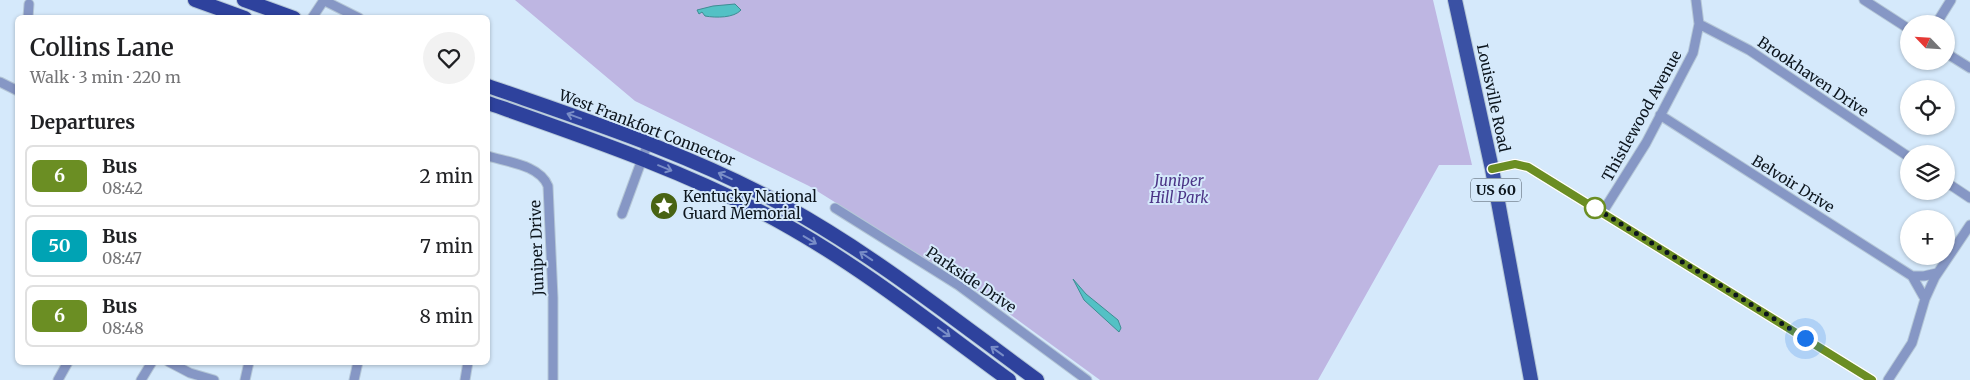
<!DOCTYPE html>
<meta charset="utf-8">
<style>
body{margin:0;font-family:Merriweather,serif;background:#f2f2f2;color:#202124;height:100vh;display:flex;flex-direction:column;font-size:19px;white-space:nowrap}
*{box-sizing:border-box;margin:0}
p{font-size:16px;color:#757577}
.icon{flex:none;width:28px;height:28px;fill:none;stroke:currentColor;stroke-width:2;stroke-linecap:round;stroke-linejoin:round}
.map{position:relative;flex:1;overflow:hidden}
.details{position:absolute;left:15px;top:15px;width:475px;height:350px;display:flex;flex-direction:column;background:#fff;border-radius:8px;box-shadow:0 1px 4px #0004}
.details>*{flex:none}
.badge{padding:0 10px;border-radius:8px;font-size:18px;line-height:32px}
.needle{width:32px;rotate:295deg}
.tools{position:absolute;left:1900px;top:15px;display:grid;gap:10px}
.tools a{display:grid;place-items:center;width:55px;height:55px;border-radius:50%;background:#fff;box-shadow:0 1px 4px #0004;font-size:25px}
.you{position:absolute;width:25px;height:25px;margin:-12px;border:4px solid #fff;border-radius:50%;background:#1a73e8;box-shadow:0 0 0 8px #1a73e833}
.map>.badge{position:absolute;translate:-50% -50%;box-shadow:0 0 0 2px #fff}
h2{padding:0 15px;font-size:19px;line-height:45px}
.round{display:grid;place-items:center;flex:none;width:52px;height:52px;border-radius:26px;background:#f2f2f2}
.overview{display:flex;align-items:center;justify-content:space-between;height:85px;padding:0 15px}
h1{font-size:24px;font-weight:600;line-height:38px}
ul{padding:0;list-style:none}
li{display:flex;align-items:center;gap:15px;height:62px;margin:0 10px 8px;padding:0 5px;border:2px solid #e0e0e0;border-radius:8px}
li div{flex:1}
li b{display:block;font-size:19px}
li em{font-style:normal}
li .badge{min-width:55px;font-weight:700;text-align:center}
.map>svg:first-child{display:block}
.green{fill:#beb6e2}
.water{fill:#53c1c5;stroke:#3e8d93}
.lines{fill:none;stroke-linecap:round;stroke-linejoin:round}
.minor-casing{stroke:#b5c7d7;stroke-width:11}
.primary-casing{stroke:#b5c7d7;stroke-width:16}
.trunk-casing{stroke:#b5c7d7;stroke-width:16}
.minor{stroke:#8697c5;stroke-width:9}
.primary{stroke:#3a51a4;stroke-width:14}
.trunk{stroke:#2e429d;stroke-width:14}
.oneway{stroke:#798dc7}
.line-casing{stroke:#fff;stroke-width:11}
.line{stroke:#6b8e23;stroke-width:8}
.walk{stroke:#0c151d;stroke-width:5;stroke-dasharray:0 9}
.stop-dot{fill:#fff;stroke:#6b8e23;stroke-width:2.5}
.labels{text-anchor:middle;stroke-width:4;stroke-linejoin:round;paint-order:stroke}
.shield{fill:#d5e9fb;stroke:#485560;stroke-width:1}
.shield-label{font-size:14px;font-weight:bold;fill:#0c151d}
.street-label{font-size:15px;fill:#0c151d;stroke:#d5e9fb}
.park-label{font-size:15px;font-style:italic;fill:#4b3486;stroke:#d5e9fb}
.poi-label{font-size:15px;fill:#0c151d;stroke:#d5e9fb;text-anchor:start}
</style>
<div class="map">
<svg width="1970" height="380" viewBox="0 0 1970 380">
<rect width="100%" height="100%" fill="#d5e9fb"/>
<path class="green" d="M515,0H1433L1472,165H1439L1318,380H1100L982,294L809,186L635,101Z"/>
<path class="water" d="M735,4L741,10C734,18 716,18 705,16L702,12L699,14L697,10L713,6Z
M1073,279L1086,294L1118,320L1121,328L1119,332L1084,300Z"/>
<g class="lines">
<defs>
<path id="minor" d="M323,0L359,18
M1864,0L1909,29
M28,18L29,4
M312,18L324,0
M1699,24L1749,50L1909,157
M1936,24L1951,0
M1946,53L1970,68
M0,82L18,91
M1660,115L1912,276L1925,299
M488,156C507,162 540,165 548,186L553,298V380
M1492,169L1515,164L1528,167L1872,380
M1946,182L1970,198
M835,208L958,285L1087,380
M1602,213L1646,143L1693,53L1699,24L1696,0
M622,214L648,143
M1912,276H1924L1937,273
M169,362L190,373L214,380
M58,380L68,362
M141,380L152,362
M245,380L249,362
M354,380L358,362
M465,380L468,362
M1888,380L1912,343L1925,299L1935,277L1970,225"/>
<path id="primary" d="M1455,0L1492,169L1531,380"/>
<path id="trunk" d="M195,0L245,18
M244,0L294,18
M488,86C588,121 691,154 785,206C874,255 955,320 1037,380
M488,103C588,138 688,172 782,223C863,268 935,326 1009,380"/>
</defs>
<use href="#minor" class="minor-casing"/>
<use href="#primary" class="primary-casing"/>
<use href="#trunk" class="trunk-casing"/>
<use href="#minor" class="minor"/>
<use href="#primary" class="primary"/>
<use href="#trunk" class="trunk"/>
</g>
<defs><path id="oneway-shaft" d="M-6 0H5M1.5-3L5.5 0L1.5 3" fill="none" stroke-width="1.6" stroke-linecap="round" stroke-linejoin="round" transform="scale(1.25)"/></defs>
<g class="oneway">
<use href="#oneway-shaft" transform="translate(574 116) rotate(-160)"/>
<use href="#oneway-shaft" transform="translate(665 168) rotate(22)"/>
<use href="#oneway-shaft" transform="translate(725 176) rotate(-155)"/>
<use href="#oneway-shaft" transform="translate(810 240) rotate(31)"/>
<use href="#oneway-shaft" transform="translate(866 256) rotate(-146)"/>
<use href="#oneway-shaft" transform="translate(944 332) rotate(36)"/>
<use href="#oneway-shaft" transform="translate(997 351) rotate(-144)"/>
</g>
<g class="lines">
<defs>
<path id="line" d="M1492,169L1515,164L1528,167L1872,380"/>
</defs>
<use href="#line" class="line-casing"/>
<use href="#line" class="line"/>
<path class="walk" d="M1595,208L1589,204L1805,338"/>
</g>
<defs>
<symbol id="sight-disc" viewBox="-11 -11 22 22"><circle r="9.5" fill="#486313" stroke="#d5e9fb"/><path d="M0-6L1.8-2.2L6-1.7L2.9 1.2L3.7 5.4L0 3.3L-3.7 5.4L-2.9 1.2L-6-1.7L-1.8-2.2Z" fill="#fff"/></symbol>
</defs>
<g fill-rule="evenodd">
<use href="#sight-disc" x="648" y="190" width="32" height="32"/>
</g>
<circle class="stop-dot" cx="1595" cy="208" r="10"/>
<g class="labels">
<rect class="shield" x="1471" y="178.5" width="50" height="23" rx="4"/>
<g class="shield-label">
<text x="1496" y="195">US 60</text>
</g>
<g class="street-label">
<text transform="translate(1813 77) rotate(34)" y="5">Brookhaven Drive</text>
<text transform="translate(1493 98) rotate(78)" y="5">Louisville Road</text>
<text transform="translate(1642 116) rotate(-61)" y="5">Thistlewood Avenue</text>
<text transform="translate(647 128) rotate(21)" y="5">West Frankfort Connector</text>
<text transform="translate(1793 184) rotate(32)" y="5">Belvoir Drive</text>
<text transform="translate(537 248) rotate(-92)" y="5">Juniper Drive</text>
<text transform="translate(971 280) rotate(34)" y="5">Parkside Drive</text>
</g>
<g class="park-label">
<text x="1179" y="186">Juniper<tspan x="1179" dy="17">Hill Park</tspan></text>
</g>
<g class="poi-label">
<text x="683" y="202">Kentucky National<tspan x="683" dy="17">Guard Memorial</tspan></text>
</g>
</g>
</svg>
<div class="tools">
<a><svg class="needle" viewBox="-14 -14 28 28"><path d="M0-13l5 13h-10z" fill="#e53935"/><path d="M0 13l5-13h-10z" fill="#757577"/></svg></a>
<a><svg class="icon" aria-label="locate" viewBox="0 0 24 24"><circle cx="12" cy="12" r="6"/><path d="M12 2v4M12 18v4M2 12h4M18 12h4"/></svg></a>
<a><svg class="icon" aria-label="layers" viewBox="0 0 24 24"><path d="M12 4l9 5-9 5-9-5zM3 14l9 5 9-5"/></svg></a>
<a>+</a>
</div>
<div class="you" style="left:1805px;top:338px"></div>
<section class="details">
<div class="overview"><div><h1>Collins Lane</h1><p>Walk · 3 min · 220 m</p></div><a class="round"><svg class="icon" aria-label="heart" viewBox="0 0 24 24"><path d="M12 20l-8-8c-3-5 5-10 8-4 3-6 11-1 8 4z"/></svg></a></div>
<h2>Departures</h2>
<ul>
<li><span class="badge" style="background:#6b8e23;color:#fff">6</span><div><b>Bus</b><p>08:42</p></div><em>2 min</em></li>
<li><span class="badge" style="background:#00a3b4;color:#fff">50</span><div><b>Bus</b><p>08:47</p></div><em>7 min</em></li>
<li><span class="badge" style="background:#6b8e23;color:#fff">6</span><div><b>Bus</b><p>08:48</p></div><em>8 min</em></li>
</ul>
</section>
</div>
